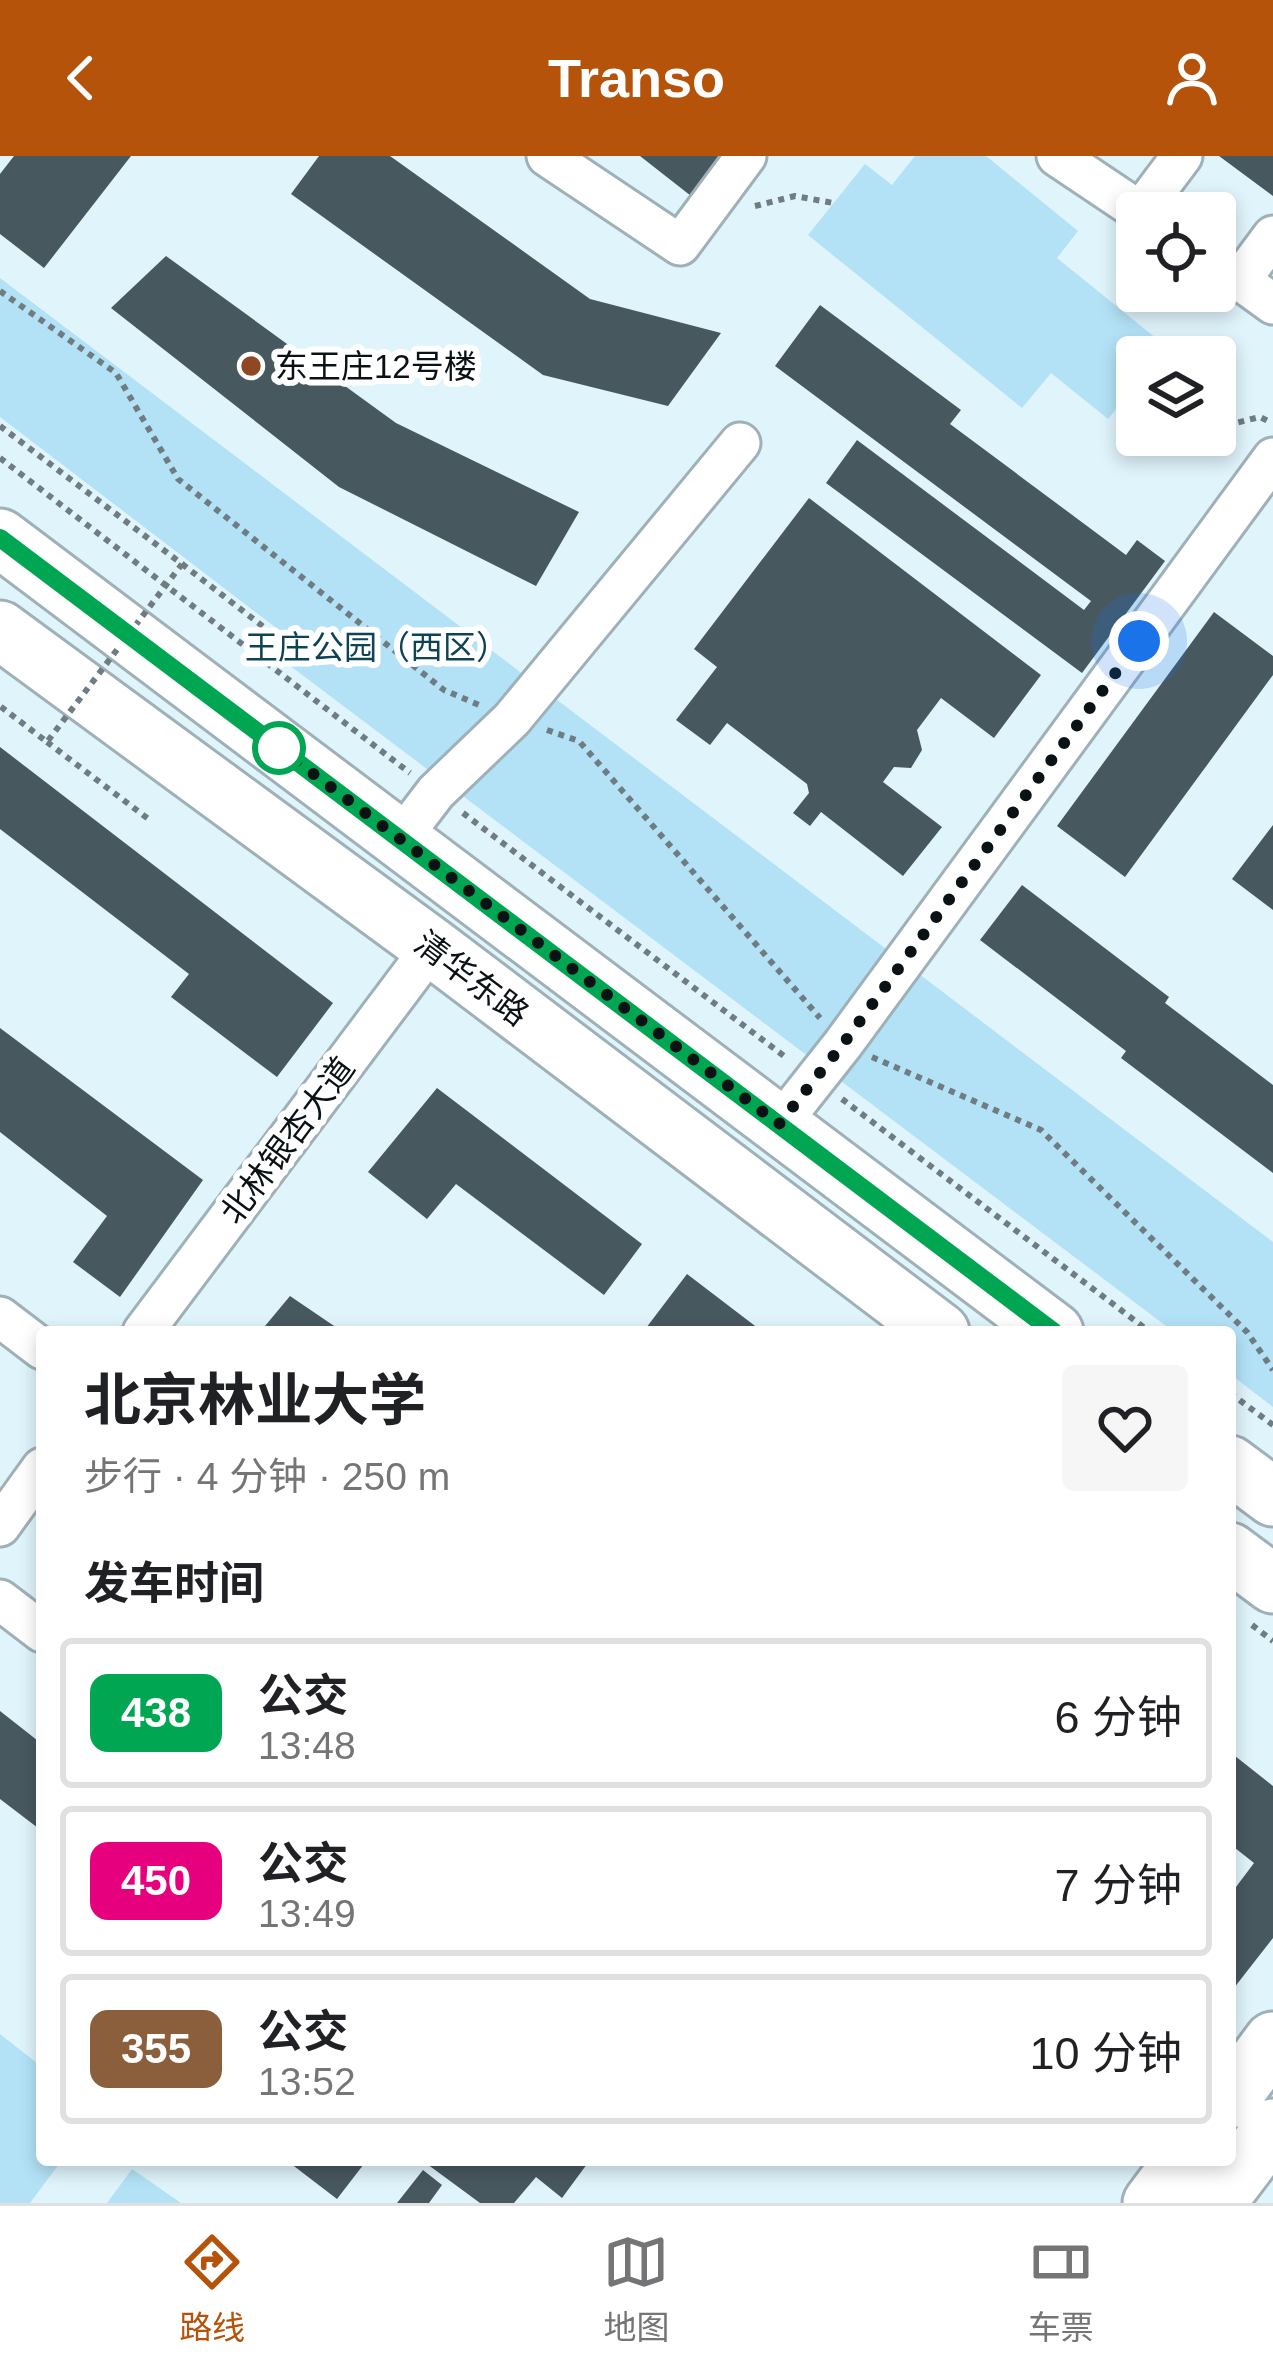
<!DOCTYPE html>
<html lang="zh">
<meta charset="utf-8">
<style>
body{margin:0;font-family:Helvetica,"Noto Sans SC",sans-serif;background:#f6f6f6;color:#202124;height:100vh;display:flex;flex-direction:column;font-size:45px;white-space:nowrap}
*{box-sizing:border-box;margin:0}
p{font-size:39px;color:#757577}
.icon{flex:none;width:66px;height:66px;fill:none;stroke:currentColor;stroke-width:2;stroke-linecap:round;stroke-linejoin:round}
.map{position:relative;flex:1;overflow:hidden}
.drawer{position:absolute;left:36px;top:1170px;width:1200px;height:840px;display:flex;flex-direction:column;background:#fff;border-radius:12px;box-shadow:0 6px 18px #0003}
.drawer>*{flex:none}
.badge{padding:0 24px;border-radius:18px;font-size:42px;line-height:78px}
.tools{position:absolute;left:1116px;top:36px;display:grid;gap:24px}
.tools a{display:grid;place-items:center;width:120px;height:120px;border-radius:12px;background:#fff;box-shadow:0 6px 18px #0003;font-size:60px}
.you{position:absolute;width:60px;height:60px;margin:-30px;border:9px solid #fff;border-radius:50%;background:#1a73e8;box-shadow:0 0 0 18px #1a73e833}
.map>.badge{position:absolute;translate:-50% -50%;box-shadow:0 0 0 6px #fff}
h2{padding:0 48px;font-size:45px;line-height:108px}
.round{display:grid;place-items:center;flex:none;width:126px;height:126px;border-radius:12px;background:#f6f6f6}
.overview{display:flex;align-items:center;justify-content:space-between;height:204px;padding:0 48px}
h1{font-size:57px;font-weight:700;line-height:90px}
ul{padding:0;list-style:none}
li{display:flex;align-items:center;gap:36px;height:150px;margin:0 24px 18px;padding:0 24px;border:6px solid #e0e0e0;border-radius:12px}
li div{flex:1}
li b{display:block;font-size:45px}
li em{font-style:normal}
li .badge{min-width:132px;font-weight:700;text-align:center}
header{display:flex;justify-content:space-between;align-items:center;height:156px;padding:0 48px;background:#b45309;color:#fff;font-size:54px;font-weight:700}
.tab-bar{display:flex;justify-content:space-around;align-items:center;height:168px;border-top:3px solid #e0e0e0;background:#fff;font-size:33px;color:#757577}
.tab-bar a{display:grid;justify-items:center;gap:6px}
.tab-bar .active{color:#b45309}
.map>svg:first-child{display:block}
.green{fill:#b3e2f6}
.building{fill:#48585f}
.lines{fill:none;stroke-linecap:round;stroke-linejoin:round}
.street-casing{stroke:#9eb0b8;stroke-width:45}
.secondary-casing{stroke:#9eb0b8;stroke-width:63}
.path{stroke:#6f7c82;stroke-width:6;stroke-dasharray:6 6;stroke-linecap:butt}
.street{stroke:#fff;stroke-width:39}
.secondary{stroke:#fff;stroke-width:57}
.path-bridge{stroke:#6f7c82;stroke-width:6;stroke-dasharray:6 6;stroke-linecap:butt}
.line-casing{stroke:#fff;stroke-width:27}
.line{stroke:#00a651;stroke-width:18}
.walk{stroke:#0b1215;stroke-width:12;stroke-dasharray:0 21.6}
.poi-dot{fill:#8f4824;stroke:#fff;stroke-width:4.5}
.stop-dot{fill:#fff;stroke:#00a651;stroke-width:6}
.labels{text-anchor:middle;stroke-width:12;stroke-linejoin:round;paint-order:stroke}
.poi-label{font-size:33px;fill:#0b1215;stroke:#fff;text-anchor:start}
.park-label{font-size:33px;fill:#0d4355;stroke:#fff}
.street-label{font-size:33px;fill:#0b1215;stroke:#fff}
</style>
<header><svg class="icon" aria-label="back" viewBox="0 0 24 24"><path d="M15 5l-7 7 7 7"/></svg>Transo<svg class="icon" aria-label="person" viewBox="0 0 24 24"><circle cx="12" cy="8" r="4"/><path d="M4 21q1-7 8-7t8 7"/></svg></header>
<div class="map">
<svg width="1273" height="2047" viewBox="0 0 1273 2047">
<rect width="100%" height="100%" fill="#e0f4fc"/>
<path class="green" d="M915,0H986L1078,75L1057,102L1167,191L1158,201H1137V227L1108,263L1051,217L1022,252L808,79L865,8L892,29Z
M0,122L1273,1086V1251L1230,1218V1176H1174L289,509L300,490L0,261Z
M0,1878L42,1911V2004H62L30,2047H0Z
M132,2013L181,2047H107Z"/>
<path class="building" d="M14,0H131L44,112L0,78V18Z
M319,0H390L590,143L721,177L668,250L543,219L291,38Z
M640,0H737L700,47Z
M1219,0H1273V40Z
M166,100L396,267L579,356L536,430L339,331L111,152Z
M820,149L961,254L950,268L1126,399L1137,384L1165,405L1082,517L826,327L857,284L1084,454L1091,445L775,210Z
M809,342L1041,519L994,582L941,542L917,574L922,594L911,612L894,611L883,626L942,671L903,720L821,656L810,670L793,657L809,637L807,628L727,567L710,589L676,564L717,511L694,493Z
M1214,456L1273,500V519L1125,721L1057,670Z
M0,591L333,847L277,921L171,841L189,818L0,673Z
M1273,669V754L1232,723Z
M1022,729L1169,841L1165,847L1273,929V1017L1121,902L1126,895L980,784Z
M0,872L203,1024L120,1141L73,1106L107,1060L0,976Z
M437,932L642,1088L604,1139L456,1028L427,1063L368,1016Z
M687,1118L763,1176H643Z
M290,1140L343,1176H260Z
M0,1555L42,1588V1675L0,1643Z
M1230,1596L1273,1630V1782L1230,1837V1739L1254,1707L1230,1688Z
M286,2004H367L337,2043Z
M430,2004H590L562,2042L536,2021L514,2047H480L427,2008Z
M423,2014L442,2029L429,2047H397Z"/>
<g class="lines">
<defs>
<path id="street" d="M547,0L680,89L746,0
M1057,0L1142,57
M1140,56L1182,0
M1215,106L1273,148
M1241,123L1273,80
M400,683L436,636L512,563L740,287
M779,969L843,888L1273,302
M0,1161L42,1193
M143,1176L432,791
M0,1370L42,1312
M0,1444L42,1476"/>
<path id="secondary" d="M0,382L1054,1176
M0,474L432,791L940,1176
M1230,1309L1273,1341
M1230,1396L1273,1428
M1230,1943L1273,1885
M1152,2047L1184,2004
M1216,2047L1273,1972"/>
</defs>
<use href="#street" class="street-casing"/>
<use href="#secondary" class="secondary-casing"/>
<path class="path" d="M755,50L795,40L833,47
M0,135L116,217L178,323L444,534L479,549
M1215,272L1260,261L1270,266
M0,302L410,617
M182,408L287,489
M547,574L579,585L820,862
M47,586L151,665
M463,657L788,903
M872,901L1041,974L1247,1176L1273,1214
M842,943L1150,1176
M1230,1237L1273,1269
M1252,1469L1273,1485"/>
<use href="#street" class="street"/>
<use href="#secondary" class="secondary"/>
<path class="path-bridge" d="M0,270L182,408L47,586L0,550"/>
</g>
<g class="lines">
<defs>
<path id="line" d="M0,382L1054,1176"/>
</defs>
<use href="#line" class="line-casing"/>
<use href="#line" class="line"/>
<path class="walk" d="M279,592L779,968L843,888L1139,485"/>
</g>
<circle class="poi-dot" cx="251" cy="210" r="12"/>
<circle class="stop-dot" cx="279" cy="592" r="24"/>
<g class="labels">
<g class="poi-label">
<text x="275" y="222">东王庄12号楼</text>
</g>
<g class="park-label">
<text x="377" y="503">王庄公园（西区）</text>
</g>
<g class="street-label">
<text transform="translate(472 822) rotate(37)" y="12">清华东路</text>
<text transform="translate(287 984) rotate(-53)" y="12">北林银杏大道</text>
</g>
</g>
</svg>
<div class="tools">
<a><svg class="icon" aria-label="locate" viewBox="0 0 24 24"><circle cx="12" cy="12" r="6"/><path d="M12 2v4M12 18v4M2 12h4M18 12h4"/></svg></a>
<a><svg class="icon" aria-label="layers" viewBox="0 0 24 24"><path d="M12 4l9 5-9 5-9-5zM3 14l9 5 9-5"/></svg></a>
</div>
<div class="you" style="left:1139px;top:485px"></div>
<section class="drawer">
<div class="overview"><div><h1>北京林业大学</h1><p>步行 · 4 分钟 · 250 m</p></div><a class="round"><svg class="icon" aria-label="heart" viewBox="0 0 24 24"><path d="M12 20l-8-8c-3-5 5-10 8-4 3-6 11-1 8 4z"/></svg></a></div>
<h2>发车时间</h2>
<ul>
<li><span class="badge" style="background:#00a651;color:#fff">438</span><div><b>公交</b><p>13:48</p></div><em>6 分钟</em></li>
<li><span class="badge" style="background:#e6007e;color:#fff">450</span><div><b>公交</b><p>13:49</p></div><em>7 分钟</em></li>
<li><span class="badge" style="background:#8b5e3c;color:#fff">355</span><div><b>公交</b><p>13:52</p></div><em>10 分钟</em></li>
</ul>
</section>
</div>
<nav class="tab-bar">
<a class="active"><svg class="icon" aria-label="directions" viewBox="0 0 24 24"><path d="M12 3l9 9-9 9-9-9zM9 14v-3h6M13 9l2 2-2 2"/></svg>路线</a>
<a><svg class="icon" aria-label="map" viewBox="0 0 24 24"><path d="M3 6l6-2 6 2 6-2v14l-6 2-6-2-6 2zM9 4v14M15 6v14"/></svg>地图</a>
<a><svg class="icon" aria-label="tickets" viewBox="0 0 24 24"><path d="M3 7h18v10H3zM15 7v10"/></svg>车票</a>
</nav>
